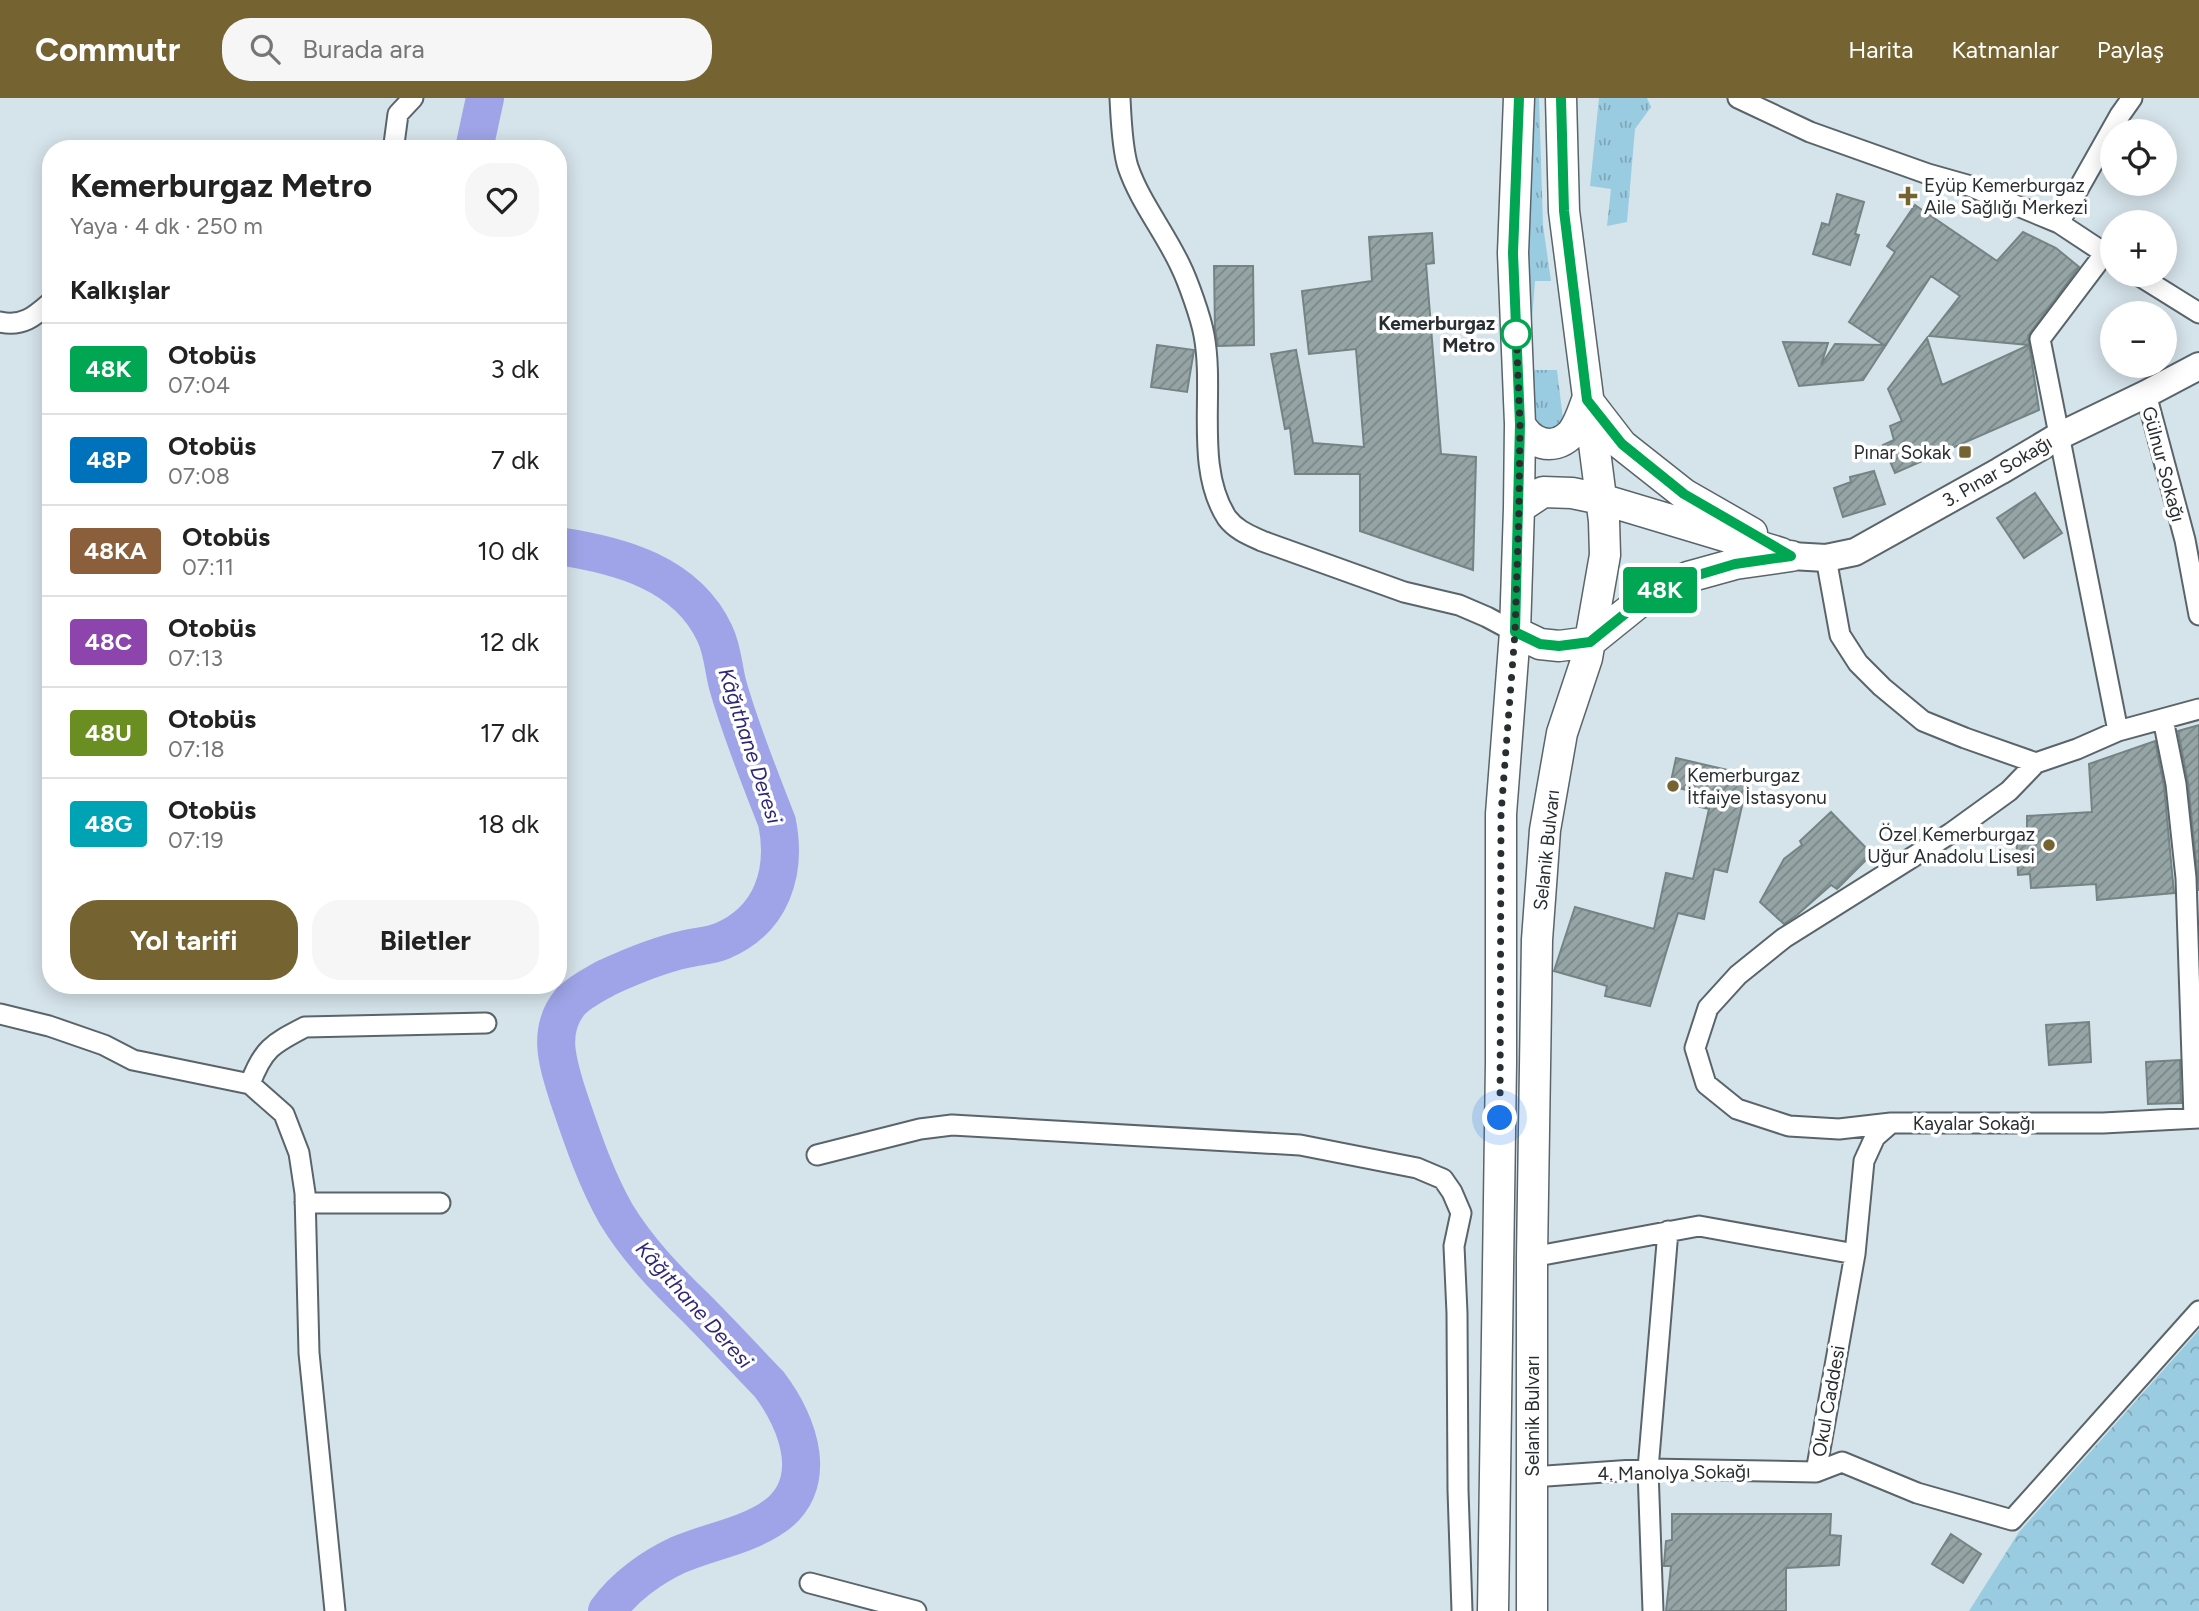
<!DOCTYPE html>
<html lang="tr">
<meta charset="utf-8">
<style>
body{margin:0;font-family:Figtree,sans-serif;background:#f6f6f6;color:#222;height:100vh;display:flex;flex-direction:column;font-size:26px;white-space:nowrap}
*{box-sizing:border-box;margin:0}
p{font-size:23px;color:#767676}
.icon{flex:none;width:38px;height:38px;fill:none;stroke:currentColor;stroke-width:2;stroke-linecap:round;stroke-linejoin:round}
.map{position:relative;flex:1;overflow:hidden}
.panel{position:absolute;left:42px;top:42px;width:525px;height:854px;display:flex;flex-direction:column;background:#fff;border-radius:28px;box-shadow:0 4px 18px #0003}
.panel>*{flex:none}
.badge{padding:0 14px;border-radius:5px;font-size:24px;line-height:46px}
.tools{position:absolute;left:2100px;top:21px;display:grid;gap:14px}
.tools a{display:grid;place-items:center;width:77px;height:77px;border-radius:50%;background:#fff;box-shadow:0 4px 18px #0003;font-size:35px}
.you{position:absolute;width:35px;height:35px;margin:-18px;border:5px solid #fff;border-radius:50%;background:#1a73e8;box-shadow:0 0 0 10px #1a73e833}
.map>.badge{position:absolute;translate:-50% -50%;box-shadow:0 0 0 4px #fff}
h2{padding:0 28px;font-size:26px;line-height:63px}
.round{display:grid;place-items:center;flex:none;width:74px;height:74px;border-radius:28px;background:#f6f6f6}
.overview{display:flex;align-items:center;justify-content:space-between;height:119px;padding:0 28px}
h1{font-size:33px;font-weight:700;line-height:52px}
.action{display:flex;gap:14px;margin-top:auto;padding:14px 28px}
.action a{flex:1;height:80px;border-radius:28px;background:#756331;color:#fff;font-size:28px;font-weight:700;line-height:80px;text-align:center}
.action a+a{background:#f6f6f6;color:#222}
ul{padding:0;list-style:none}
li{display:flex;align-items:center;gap:21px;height:91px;padding:0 28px;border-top:2px solid #e0e0e0}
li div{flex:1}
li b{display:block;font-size:26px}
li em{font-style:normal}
li .badge{min-width:77px;font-weight:700;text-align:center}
header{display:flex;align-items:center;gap:42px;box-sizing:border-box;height:98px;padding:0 35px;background:#756331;color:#fff}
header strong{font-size:33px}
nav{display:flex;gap:38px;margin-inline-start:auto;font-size:24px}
.search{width:490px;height:63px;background:#f6f6f6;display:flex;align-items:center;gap:18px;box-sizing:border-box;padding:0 24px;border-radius:28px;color:#767676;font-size:26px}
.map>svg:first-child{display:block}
.grass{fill:url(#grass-tufts)}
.forest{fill:url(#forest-crowns)}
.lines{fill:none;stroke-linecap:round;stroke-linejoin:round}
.river{stroke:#9fa4e8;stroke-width:38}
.building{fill:url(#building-hatch);stroke:#748484;stroke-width:2}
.street-casing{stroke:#59656b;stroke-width:23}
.secondary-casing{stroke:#59656b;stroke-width:30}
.primary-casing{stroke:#59656b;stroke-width:33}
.street{stroke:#fff;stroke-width:19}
.secondary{stroke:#fff;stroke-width:26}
.primary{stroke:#fff;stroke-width:30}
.line-casing{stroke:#fff;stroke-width:16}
.line{stroke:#00a651;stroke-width:10}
.walk{stroke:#292f31;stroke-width:7;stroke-dasharray:0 12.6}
.poi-dot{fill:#756331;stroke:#fff;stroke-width:2.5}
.stop-dot{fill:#fff;stroke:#00a651;stroke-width:3.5}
.labels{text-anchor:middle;stroke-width:7;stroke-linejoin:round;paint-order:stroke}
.poi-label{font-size:19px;fill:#292f31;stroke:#fff;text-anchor:start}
.stop-label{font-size:19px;font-weight:bold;fill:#292f31;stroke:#fff;text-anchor:end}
.street-label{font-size:19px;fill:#292f31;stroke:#fff}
.water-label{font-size:21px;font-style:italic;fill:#2f2877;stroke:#fff}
</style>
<header>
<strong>Commutr</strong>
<div class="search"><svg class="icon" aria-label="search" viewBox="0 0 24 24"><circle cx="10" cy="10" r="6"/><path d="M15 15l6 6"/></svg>Burada ara</div>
<nav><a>Harita</a><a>Katmanlar</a><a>Paylaş</a></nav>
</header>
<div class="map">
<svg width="2199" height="1513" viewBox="0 0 2199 1513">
<defs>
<pattern id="grass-tufts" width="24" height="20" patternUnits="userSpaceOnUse" patternTransform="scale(1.75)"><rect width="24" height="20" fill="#9acce1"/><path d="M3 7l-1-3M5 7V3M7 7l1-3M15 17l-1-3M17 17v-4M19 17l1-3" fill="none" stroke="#7ea6b7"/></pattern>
<pattern id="forest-crowns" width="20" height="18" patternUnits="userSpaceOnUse" patternTransform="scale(1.75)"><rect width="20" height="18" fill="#9acce1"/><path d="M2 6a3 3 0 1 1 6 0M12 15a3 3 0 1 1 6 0" fill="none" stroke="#7ea6b7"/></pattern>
<pattern id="building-hatch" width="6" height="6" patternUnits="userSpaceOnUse" patternTransform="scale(1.75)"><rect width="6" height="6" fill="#95a4a5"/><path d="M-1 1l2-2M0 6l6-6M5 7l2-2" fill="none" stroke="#7a8687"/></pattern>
</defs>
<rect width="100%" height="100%" fill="#d5e3ea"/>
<path class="grass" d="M1529,0H1539L1543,127L1551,183H1535L1530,248L1525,127Z
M1599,0H1647L1651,9L1635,31L1627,124L1607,128L1611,91L1590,88Z
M1531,272H1557L1563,321L1560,334L1551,337L1531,327Z"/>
<path class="forest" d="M2199,1232V1513H1969L2019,1434Z"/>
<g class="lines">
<path class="river" d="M474,51L485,0
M558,448C619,457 687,475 715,536C723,553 723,570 728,588C741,634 760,680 777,724C787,774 772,822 722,843C710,848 698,848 686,851C658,857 632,868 606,880C594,887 581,893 571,903C546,932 558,966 568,998C582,1039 595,1079 616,1116C638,1152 665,1180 695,1209C720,1234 744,1260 769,1286C799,1325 823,1390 769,1422C741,1439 708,1444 678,1457C652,1469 624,1489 607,1513"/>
</g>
<path class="building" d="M1837,96L1864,104L1855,136L1859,137L1850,167L1813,156L1822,125L1829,127Z
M1915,107L1997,163L2023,134L2056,150L2079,169L2028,238L2039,312L1895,375L1883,347L1894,342L1890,328L1902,323L1888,291L1927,240L1942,287L2029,247L1929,238L1960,198L1931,178L1863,282L1799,288L1783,244L1828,245L1821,267L1835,246L1884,247L1849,224L1895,154L1887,148Z
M1432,135L1434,165L1426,166L1441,356L1476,359L1473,472L1360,433V376H1295L1290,330L1285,331L1271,256L1296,252L1313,345L1364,349L1356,251L1309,256L1302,193L1372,183L1369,139Z
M1214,168H1253L1254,247L1218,248L1215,231Z
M1157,247L1194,252L1187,294L1151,289Z
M1874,373L1885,406L1843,419L1834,390L1851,384L1850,379Z
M2035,395L2062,435L2024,460L1997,420Z
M2199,627V793L2188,685L2178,633Z
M2155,643L2164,688L2174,795L2097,802L2096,786L2031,790L2030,776L2018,777L2016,732H2027V718L2092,714L2089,666Z
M1676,660L1749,677L1727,774L1714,771L1704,821L1678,815L1650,908L1605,898L1607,888L1554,873L1575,809L1654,831L1666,775L1693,781L1709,711L1688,706L1691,693L1670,688Z
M1831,714L1872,756L1837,791L1831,787L1797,817L1784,826L1760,804L1784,761L1802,747L1800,743Z
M2089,924L2091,964L2049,967L2046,927Z
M2180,962L2181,1005L2148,1006L2146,964Z
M1672,1416H1831L1830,1437L1841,1438L1839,1467L1786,1470V1513H1666L1671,1468H1664V1466L1666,1443L1672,1442Z
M1951,1436L1981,1456L1963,1485L1932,1466Z"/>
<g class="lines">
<defs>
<path id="street" d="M1120,0C1121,20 1122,50 1128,69C1140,104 1164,133 1180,167C1188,183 1201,220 1204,237C1215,295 1194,369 1227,420C1236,432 1249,437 1262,443L1404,494L1459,507L1487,519L1515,534
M1738,0L1810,34L1928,76L1967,87L2059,125L2112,160
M394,46L398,16L413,0
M2059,125L2120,17L2132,0
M2105,155L2040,241L2118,633
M2138,177L2199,215
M0,224C23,229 35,218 51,204
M2146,296L2185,442L2199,517
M1826,460L1840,537L1858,565L1882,589L1923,623L1965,640L2036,665L2077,651L2118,633L2199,611
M2163,621L2176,686L2186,780L2194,1020
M0,916L49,928L104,947L133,962L250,986L284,1016L299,1055L305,1095L309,1255L335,1513
M250,986C263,951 272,946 305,929L486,925
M1891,1025L1839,1031L1789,1028L1737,1011L1706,986L1695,950L1708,910L1738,877L1784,840L1951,735L2009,693L2036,665
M817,1057L920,1031L952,1027L1300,1047L1417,1070L1443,1081L1452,1094L1461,1115L1454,1148L1457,1215L1458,1392L1462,1513
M305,1105H440
M1855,1156L1864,1063L1875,1039L1891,1025H2103L2199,1020
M1532,1159L1699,1128L1855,1156L1816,1374L1842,1364L1917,1395L2012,1422L2199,1213
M1532,1379L1648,1371L1816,1374
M810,1485L916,1513
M1653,1513L1648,1371L1668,1133"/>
<path id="secondary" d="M1791,458L1826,460L1855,454L2000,373L2059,338L2146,296L2199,268"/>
<path id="primary" d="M1588,303L1622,347L1684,396L1752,435
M1520,326C1530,345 1552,354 1570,337C1578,329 1583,313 1587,302
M1519,410L1543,394L1572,395L1601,401L1781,455
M1515,534L1540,546L1559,548L1590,544L1647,498L1688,479L1735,466L1791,458
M1493,1513L1501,965V716L1515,534L1519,410L1520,326L1513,155L1519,0
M1532,1513V1159L1537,842L1545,732L1562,635L1587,560L1605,457L1604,423L1564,113L1561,0"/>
</defs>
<use href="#street" class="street-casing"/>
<use href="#secondary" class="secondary-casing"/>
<use href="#primary" class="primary-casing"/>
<use href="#street" class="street"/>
<use href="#secondary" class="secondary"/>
<use href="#primary" class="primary"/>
</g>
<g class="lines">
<defs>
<path id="line" d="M1519,0L1513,155L1520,326L1515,534L1540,546L1559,548L1590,544L1647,498L1688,480L1735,466L1791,458L1684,396L1622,346L1587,302L1564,113L1561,0"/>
</defs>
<use href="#line" class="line-casing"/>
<use href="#line" class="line"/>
<path class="walk" d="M1500,1020L1501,716L1515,534L1519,410L1520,326L1516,228V236"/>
</g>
<g class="poi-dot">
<path d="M1904.5 87.5h7v7h7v7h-7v7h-7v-7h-7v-7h7z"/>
<rect x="1958" y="347" width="14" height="14" rx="3.5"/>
<circle cx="1673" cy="688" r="7"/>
<circle cx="2049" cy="747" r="7"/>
</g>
<circle class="stop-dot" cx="1516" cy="236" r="14"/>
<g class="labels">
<g class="poi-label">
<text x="1924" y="94">Eyüp Kemerburgaz<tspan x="1924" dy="22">Aile Sağlığı Merkezi</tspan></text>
<text x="1951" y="361" text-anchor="end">Pınar Sokak</text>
<text x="1687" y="684">Kemerburgaz<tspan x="1687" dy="22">İtfaiye İstasyonu</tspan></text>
<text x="2035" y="743" text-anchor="end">Özel Kemerburgaz<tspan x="2035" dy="22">Uğur Anadolu Lisesi</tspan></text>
</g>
<g class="stop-label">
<text x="1495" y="232">Kemerburgaz<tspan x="1495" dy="22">Metro</tspan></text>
</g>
<g class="street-label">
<text transform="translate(2164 366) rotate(75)" y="7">Gülnur Sokağı</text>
<text transform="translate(1997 373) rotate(-30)" y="7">3. Pınar Sokağı</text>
<text transform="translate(1546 752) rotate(-84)" y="7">Selanik Bulvarı</text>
<text x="1974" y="1032">Kayalar Sokağı</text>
<text transform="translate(1828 1303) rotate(-80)" y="7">Okul Caddesi</text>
<text transform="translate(1532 1318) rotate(-90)" y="7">Selanik Bulvarı</text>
<text transform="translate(1674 1374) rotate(-1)" y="7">4. Manolya Sokağı</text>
</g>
<g class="water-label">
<text transform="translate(750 648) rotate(72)" y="7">Kâğıthane Deresi</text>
<text transform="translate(694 1207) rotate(48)" y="7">Kâğıthane Deresi</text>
</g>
</g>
</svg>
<div class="tools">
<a><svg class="icon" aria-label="locate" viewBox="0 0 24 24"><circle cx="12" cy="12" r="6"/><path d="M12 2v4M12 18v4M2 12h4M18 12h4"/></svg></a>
<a>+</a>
<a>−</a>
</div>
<div class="you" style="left:1500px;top:1020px"></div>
<b class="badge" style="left:1660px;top:492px;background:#00a651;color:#fff">48K</b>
<section class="panel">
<div class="overview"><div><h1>Kemerburgaz Metro</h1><p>Yaya · 4 dk · 250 m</p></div><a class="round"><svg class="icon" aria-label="heart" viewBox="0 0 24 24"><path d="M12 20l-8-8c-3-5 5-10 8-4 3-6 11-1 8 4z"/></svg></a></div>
<h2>Kalkışlar</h2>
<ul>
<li><span class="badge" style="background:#00a651;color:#fff">48K</span><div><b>Otobüs</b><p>07:04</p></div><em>3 dk</em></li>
<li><span class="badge" style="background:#0072bc;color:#fff">48P</span><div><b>Otobüs</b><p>07:08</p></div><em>7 dk</em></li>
<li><span class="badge" style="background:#8b5e3c;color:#fff">48KA</span><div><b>Otobüs</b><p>07:11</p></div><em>10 dk</em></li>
<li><span class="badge" style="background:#8e44ad;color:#fff">48C</span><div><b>Otobüs</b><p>07:13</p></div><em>12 dk</em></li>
<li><span class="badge" style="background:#6b8e23;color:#fff">48U</span><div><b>Otobüs</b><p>07:18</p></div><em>17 dk</em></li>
<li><span class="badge" style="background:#00a3b4;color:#fff">48G</span><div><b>Otobüs</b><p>07:19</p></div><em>18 dk</em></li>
</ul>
<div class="action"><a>Yol tarifi</a><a>Biletler</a></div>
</section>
</div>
